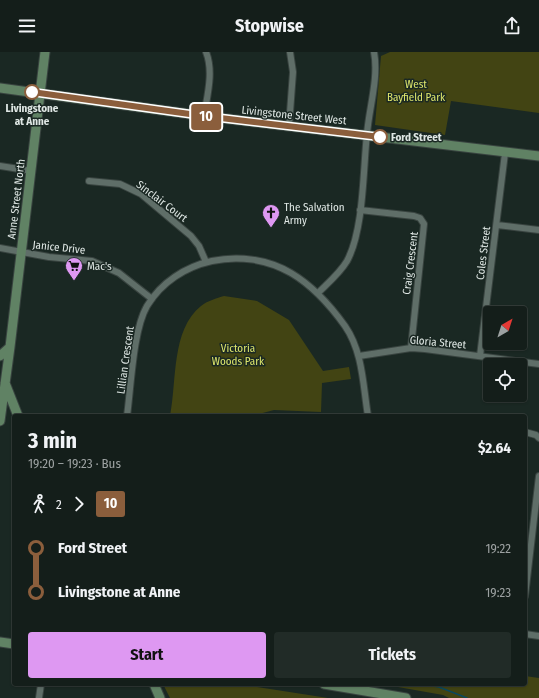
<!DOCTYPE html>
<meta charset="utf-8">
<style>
body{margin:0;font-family:"Fira Sans Condensed",sans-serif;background:#212b27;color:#f1f3f6;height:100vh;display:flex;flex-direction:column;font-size:15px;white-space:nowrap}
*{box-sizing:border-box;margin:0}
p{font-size:13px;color:#9da2a2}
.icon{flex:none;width:22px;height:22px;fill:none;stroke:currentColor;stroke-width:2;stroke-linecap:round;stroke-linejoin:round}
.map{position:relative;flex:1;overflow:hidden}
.drawer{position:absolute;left:12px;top:362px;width:515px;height:272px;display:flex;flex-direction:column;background:#141e1a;border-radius:4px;box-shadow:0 1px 3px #0004,0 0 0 1px #333c39}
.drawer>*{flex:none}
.badge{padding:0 8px;border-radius:3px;font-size:14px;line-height:26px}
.needle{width:26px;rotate:39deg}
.controls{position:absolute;left:483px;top:254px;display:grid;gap:8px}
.controls a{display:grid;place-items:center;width:44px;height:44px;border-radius:4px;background:#141e1a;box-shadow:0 1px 3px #0004,0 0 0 1px #333c39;font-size:20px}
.map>.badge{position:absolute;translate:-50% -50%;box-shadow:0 0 0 2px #fff}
.legs{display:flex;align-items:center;gap:6px;height:44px;padding:0 16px;font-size:13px}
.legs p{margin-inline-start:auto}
.summary{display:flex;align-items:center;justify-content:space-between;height:68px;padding:0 16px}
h1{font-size:22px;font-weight:700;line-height:30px}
.button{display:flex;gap:8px;margin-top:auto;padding:8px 16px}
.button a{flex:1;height:46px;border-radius:4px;background:#de98f2;color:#111;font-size:16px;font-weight:700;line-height:46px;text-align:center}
.button a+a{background:#212b27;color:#f1f3f6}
ul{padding:0 16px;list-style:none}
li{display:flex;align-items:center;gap:14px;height:44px;font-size:15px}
li i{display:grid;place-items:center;width:6px;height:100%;margin:0 5px;background:currentColor}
li i::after{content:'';width:10px;height:10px;margin:-5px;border:3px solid;border-radius:50%;background:#141e1a}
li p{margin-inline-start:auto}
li:first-child i{background:linear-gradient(#0000 50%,currentColor 0)}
li:last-child i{background:linear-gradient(currentColor 50%,#0000 0)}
header{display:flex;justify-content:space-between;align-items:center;height:52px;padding:0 16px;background:#141e1a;font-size:18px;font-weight:700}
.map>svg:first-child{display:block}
.green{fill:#424413}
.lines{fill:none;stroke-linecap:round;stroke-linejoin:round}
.stream{stroke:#0a485f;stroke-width:1.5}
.street-casing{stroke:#394440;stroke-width:8}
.secondary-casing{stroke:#394440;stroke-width:11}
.street{stroke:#5f6e68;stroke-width:6}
.secondary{stroke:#608264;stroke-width:9}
.line-1-casing{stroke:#fff;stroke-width:9}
.line-1{stroke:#8b5e3c;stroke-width:6}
.stop-1-dot{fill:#fff;stroke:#8b5e3c;stroke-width:2}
.labels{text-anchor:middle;stroke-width:3;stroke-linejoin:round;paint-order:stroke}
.park-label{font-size:11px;fill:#dee66b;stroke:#1a2823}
.stop-label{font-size:11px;font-weight:bold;fill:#dfe7e4;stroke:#1a2823}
.street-label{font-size:11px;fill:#dfe7e4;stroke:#1a2823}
.poi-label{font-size:11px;fill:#dfe7e4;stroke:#1a2823;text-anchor:start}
</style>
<header><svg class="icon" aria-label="menu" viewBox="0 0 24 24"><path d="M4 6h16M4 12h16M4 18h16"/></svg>Stopwise<svg class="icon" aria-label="share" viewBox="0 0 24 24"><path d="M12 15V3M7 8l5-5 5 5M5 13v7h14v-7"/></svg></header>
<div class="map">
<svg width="539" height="646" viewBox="0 0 539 646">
<rect width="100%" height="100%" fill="#1a2823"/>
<path class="green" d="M390,0H539V61L451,49L445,83L375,73L381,4Z
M224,244L257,249L289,268L323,319L349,315L351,327L322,331L321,360L274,358L251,364H170C177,329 171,278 201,254C207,249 217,246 224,244Z
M525,624L539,626V646H449L443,643L381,632H525Z
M163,632H238L328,646H170Z"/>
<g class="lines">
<path class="stream" d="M178,363L179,364
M420,632L439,635L467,646"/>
<defs>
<path id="street" d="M204,64C207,44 214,20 206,0
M289,74L293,20L290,0
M0,114L32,119
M89,129L120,132L141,142L191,184L199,194L206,210
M360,158L414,164L420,166L424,172L411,296
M497,173L539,178
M0,196L49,205L92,209L119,221L152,247
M318,241C328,231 340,221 347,209C364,178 363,117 367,82C369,56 379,26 374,0
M359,304L411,296L425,297L539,312
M480,304L505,101
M127,364C131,335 133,278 147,254C176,206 243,193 291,221C313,234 330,253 345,274C363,300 363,334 368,364
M525,380L536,383L539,386
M525,544L539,424
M525,582L539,584
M39,646L41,632"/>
<path id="secondary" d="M0,36L204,64L539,104
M0,304L10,295
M5,331L18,364
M0,369L10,295L45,0
M0,590L14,592
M154,632L160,646
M324,632L406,646"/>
</defs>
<use href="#street" class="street-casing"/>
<use href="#secondary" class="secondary-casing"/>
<use href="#street" class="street"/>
<use href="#secondary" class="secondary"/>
</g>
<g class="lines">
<defs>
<path id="line-1" d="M32,40L204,64L380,85"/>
</defs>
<use href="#line-1" class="line-1-casing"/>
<use href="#line-1" class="line-1"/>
</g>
<defs>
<symbol id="church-pin" viewBox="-11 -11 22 30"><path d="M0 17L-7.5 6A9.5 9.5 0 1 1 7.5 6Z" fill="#de98f2" stroke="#1a2823"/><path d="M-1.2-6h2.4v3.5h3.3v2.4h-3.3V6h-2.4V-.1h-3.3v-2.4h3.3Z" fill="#111"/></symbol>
<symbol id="supermarket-pin" viewBox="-11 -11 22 30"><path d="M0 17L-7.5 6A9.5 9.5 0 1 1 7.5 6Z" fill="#de98f2" stroke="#1a2823"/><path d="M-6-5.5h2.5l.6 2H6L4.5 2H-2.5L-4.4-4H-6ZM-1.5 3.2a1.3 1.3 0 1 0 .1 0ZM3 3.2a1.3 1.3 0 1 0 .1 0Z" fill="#111"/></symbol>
</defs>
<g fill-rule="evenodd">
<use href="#church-pin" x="261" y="151" width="20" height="27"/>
<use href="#supermarket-pin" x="64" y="204" width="20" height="27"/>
</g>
<g class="stop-1-dot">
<circle cx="32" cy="40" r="7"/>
<circle cx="380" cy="85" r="7"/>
</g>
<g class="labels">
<g class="park-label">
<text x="416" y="36">West<tspan x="416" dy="13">Bayfield Park</tspan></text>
<text x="238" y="300">Victoria<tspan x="238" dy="13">Woods Park</tspan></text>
</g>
<g class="stop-label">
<text x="32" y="60">Livingstone<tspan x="32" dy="13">at Anne</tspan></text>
<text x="391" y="89" text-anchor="start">Ford Street</text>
</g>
<g class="street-label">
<text transform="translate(294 63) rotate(6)" y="4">Livingstone Street West</text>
<text transform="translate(16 147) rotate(-83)" y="4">Anne Street North</text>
<text transform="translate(162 149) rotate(37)" y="4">Sinclair Court</text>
<text transform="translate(59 195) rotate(6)" y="4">Janice Drive</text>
<text transform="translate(483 201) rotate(-83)" y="4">Coles Street</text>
<text transform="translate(410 211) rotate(-83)" y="4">Craig Crescent</text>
<text transform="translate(438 290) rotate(5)" y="4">Gloria Street</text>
<text transform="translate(125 308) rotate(-82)" y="4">Lillian Crescent</text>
</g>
<g class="poi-label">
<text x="284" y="159">The Salvation<tspan x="284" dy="13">Army</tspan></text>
<text x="87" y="218">Mac's</text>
</g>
</g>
</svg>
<div class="controls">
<a><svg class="needle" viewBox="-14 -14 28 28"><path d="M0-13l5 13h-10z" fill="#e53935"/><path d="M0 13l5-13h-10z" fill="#9da2a2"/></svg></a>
<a><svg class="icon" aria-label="locate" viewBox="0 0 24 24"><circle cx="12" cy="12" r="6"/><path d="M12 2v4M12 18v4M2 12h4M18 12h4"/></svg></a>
</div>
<b class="badge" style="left:206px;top:65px;background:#8b5e3c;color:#fff">10</b>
<section class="drawer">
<div class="summary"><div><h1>3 min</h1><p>19:20 – 19:23 · Bus</p></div><b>$2.64</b></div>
<div class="legs"><svg class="icon" aria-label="walk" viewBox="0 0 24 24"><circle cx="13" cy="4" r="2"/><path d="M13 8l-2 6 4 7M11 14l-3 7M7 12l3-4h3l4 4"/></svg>2<svg class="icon" aria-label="forward" viewBox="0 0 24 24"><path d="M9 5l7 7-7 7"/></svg><b class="badge" style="background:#8b5e3c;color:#fff">10</b></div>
<ul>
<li><i style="color:#8b5e3c"></i><b>Ford Street</b><p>19:22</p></li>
<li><i style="color:#8b5e3c"></i><b>Livingstone at Anne</b><p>19:23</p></li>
</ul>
<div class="button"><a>Start</a><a>Tickets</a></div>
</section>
</div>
